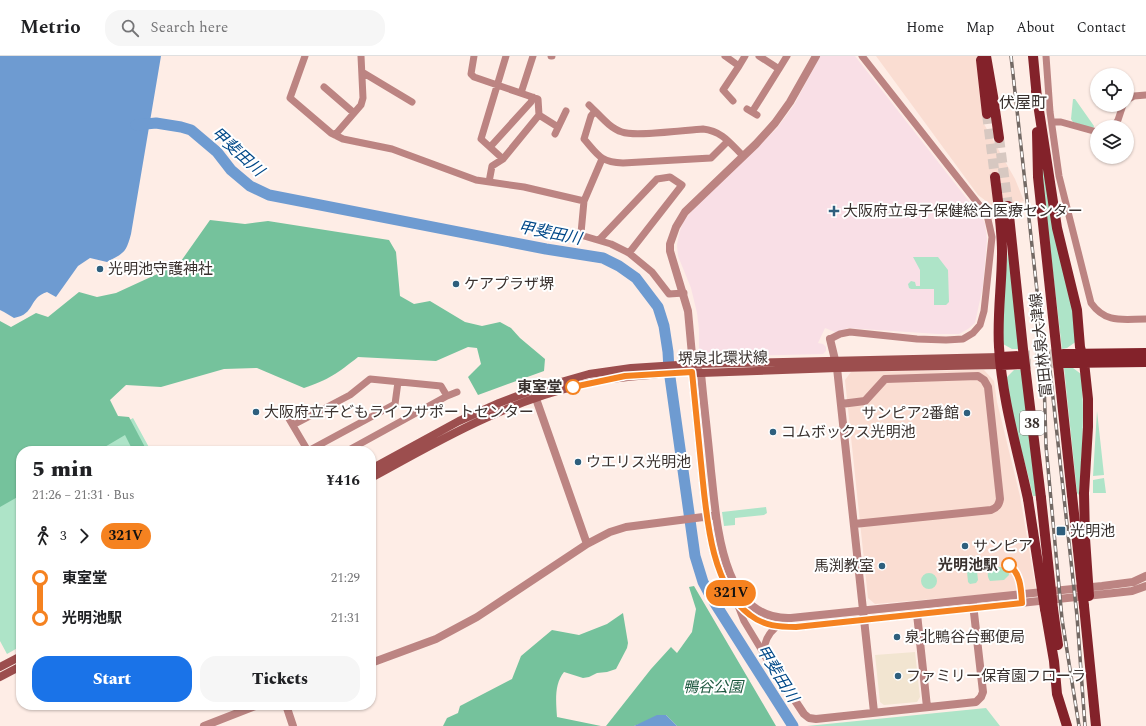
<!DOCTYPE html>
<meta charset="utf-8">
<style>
body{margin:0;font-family:Spectral,"Noto Sans JP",serif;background:#f6f6f6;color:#202124;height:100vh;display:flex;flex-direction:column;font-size:15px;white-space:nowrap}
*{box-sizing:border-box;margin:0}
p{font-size:13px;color:#757577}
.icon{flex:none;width:22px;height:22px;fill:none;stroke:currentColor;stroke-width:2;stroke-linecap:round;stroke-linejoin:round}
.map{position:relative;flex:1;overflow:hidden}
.panel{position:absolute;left:16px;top:390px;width:360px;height:264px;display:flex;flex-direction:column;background:#fff;border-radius:16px;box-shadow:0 1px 3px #0004}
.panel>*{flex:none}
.badge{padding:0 8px;border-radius:13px;font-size:14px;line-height:26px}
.controls{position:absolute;left:1090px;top:12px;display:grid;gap:8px}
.controls a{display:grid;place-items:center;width:44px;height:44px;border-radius:50%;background:#fff;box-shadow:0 1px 3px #0004;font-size:20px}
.map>.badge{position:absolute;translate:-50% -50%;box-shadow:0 0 0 2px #fff}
.legs{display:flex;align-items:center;gap:6px;height:44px;padding:0 16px;font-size:13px}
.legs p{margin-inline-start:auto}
.headline{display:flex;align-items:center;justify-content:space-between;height:68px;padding:0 16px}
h1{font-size:22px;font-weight:800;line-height:30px}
.cta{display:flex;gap:8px;margin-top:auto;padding:8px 16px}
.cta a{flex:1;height:46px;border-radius:16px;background:#1a73e8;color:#fff;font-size:16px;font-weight:800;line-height:46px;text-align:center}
.cta a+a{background:#f6f6f6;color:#202124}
ul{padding:0 16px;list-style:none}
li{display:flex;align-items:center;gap:14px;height:40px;font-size:15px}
li i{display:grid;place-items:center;width:6px;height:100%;margin:0 5px;background:currentColor}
li i::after{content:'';width:10px;height:10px;margin:-5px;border:3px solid;border-radius:50%;background:#fff}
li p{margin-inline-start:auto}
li:first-child i{background:linear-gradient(#0000 50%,currentColor 0)}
li:last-child i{background:linear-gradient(currentColor 50%,#0000 0)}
header{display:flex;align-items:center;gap:24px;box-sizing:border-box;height:56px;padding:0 20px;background:#fff;border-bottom:1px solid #e0e0e0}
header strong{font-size:19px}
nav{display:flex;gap:22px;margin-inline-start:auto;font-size:14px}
.search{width:280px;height:36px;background:#f6f6f6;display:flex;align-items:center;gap:10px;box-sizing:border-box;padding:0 14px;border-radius:16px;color:#757577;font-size:15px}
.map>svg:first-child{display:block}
.built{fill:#faddd2}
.education{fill:#f2e5d1}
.medical{fill:#f9dfe6}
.green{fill:#aee4c8}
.forest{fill:#75c29c}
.water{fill:#6e9bd1}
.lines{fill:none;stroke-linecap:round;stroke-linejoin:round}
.river{stroke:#6e9bd1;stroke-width:11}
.primary-tunnel{stroke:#d7c8c1;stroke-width:10;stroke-dasharray:10 5;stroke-linecap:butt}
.minor{stroke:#bc8482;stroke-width:7}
.tertiary{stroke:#bc8482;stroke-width:8}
.secondary{stroke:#9c4e4e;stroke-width:8}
.primary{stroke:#83222a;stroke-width:10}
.rail-casing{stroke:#736964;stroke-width:3.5}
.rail{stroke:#fff;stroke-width:2;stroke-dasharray:6;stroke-linecap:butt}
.primary-bridge{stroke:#83222a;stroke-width:10}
.line-1-casing{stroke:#fff;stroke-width:9}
.line-1{stroke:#f58220;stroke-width:6}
.poi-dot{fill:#2e5f7d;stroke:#fff;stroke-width:1.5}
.stop-1-dot{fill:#fff;stroke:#f58220;stroke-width:2}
.labels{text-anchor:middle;stroke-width:4;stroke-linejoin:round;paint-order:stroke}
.shield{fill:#fff;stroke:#75706d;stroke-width:1}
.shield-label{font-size:14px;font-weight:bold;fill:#3a322f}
.poi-label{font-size:15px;fill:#3a322f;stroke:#fff;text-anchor:start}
.street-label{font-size:15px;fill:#3a322f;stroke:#fff}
.stop-label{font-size:15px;font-weight:bold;fill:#3a322f;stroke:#fff;text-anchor:end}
.park-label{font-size:15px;font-style:italic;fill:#1d583f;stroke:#fff}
.neighbourhood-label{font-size:16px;fill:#3a322f;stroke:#fff}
.water-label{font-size:16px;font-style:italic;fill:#004888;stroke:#fff}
</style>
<header>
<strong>Metrio</strong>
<div class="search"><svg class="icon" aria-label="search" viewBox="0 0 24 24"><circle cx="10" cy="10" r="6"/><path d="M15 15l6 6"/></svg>Search here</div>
<nav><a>Home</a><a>Map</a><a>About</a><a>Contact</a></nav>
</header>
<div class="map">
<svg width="1146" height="670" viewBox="0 0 1146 670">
<rect width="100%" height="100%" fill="#feede6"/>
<path class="built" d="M876,0H977L984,68L1015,123L1024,145L1004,150L1000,120L990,121L994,151L978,139Z
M984,314L994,325L997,346L1020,440L1036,534L875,548L868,542L845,324L851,316Z"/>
<path class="education" d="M915,596L920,641L917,646L884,649L880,646L875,599Z"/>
<path class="medical" d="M820,0H855L982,162L985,167L987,183L983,230L975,267L968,273L959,278H938L847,272L845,275L835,276L825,272L818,287L823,288L826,291V295L823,298L709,301L699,294V273L697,257L691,232L678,200L677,189L679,178L683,166L697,149L777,72L794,49Z"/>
<path class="green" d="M1073,43H1075L1094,70L1093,73L1073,66L1071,63Z
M1045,104L1075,258L1077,285L1067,292L1062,293L1040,106Z
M1008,195L1020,293H1012L1003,288V244Z
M913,201H938L948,214L949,246L946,249H934V233H911L909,232L908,228L911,225L915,226L916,230H920V214Z
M1064,312H1073L1081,318C1085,358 1082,398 1079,439L1077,437Z
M1014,314H1022L1036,440H1033L1027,415L1016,375L1006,322Z
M1097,355L1104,419L1093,420Z
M133,362L151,395H79Z
M1104,422L1106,437H1093V424Z
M21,430V590L7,598L0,585V443Z
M766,451L767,457L764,459L735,462V469L724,470L722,456Z
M998,511C1004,511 1009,513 1009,519L1004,524L990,525C987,521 987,516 990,512Z
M974,513L977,515L978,524L976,527L970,528L968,526L967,516L968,514Z
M921 525a8 8 0 1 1 16 0a8 8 0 1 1-16 0Z
M986,652L1000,670H807Z"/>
<path class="forest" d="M210,164L245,168L268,165L389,184L396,196L400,240L414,248L430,245L465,266L482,270L500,266L511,272L520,282L545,303L544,315L478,339L468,321L481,308L477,292L468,291L436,305L358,301C338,317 328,324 304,332L257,312L224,313L161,331L126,329L110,344L118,360L129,361L147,395H133L125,379L98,395H21V439L0,451V265L11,271L36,257L48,261L79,236L97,241L116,237L179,208Z
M694,530L776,670H677L666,659L634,670H606L651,613L671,591L677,597L692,576L696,553L689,531Z
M623,557L628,587L627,592L616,613L607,616L597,617L589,621L583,622L564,616C554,628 556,646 557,661L601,670H443L447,662L458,657L460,650L512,623L521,600L552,574L579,579L607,568Z"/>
<path class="water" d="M0,0H161L131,178C126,197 124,197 107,206L90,202L78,210L56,241L47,236C28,242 36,258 14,262L4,256L0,254Z
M657,659H666L677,670H634Z"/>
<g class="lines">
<path class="river" d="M136,69L156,67L181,71L191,74L217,96L231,114L250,130L269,139L546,193L603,202L619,210L636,222L658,251L664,270L668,296L669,314L695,500L703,526L711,541L793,670"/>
<path class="primary-tunnel" d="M987,58L995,121
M999,82L1008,150
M1020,300L1063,298
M1021,308L1064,307"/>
<path class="minor" d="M305,0L290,42L331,77L343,83L392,93L476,124L524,131L584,145
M474,0L471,18L474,21L538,43L539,59L558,71
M551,0H552
M725,0L739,10L723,34L733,45
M759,0L779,13L787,0
M1046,0L1050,56L1059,120L1091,247C1106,268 1123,263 1146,263
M739,10L745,0
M362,16L412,46
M324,31L354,57
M521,37L533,0
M1127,44L1134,40L1146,39
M589,49C599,58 609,72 622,76C635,81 686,74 703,73C722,75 730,87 743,100
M747,53L757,59
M595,55L591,60L584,83C598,99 600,106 623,107L711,102L728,85
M752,56L779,13
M1052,66H1061L1097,76
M1114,71L1118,64L1123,49
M555,78L566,55
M335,79L361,49L363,42L361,0
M491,90L531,46L533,41
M503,103L481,83L506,0
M602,103L584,145L581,177L584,180L611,188L629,197L652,216L669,238L684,237
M489,126L492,110L503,103L539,59
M599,184L657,123L670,121L682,129L629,197
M830,283L840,278L850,276L917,283L946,284L963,283L973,277L980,269L984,255L992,181L987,159L862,0
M282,351L308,395
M293,369L350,339L370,323L441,330L447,340
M308,395L395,348L398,326
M347,395L447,340L457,336
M371,406L374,411
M737,547L744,565L764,598
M764,596C764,585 768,578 776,571"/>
<path class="tertiary" d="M816,0L790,46L775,67L756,88L685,156L676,171L670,188V195L688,255L692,299V316C695,347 698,377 701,407C706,453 709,529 750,559C764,570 779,571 796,571L1114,537L1132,535L1146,530
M830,283L837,312L874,656
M697,313L701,317C704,350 708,382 711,415C717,465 720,565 791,562L1102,530L1133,526L1146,520
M534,337L587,488
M841,348L865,345L885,323L978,320L984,324L988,331L1000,443C999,449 997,452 991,454L854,468
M917,558L927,651
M764,598L804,658L809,662L816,663L976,646L981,641L983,636L973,548
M371,607L436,583L477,561L587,488L610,476L626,471L711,460
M286,649L293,670
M204,670L258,649"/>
<path class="secondary" d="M371,413L459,365L499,347L533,334L589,318L631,312L693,308L1000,301
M371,422C412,400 452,376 495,358C544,336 596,322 650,319C667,317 684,316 701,317L837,312L1001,309
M0,611L21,600
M0,621L21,610"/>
<path class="primary" d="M986,0L993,40L999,82
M1033,0L1037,42
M981,4L987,58
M1036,35L1057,172L1077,254L1080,291L1084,306L1088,343V371L1084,437L1085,482
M1037,76L1038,121L1072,439
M995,121C998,146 1002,171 1002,196C1002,228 997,259 999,291C1002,343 1017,392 1028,443
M1008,150L1023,293L1041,442
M1063,298L1146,297
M1000,301L1020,300
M1064,307L1146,306
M1001,309L1021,308
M1084,550L1096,670
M1045,553L1054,605L1057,638L1067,670
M1053,553L1058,589"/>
<defs>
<path id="rail" d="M1011,0L1043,289L1046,390L1062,563L1079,670
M1048,296L1077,560L1085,670"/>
</defs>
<use href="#rail" class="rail-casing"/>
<use href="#rail" class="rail"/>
<path class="primary-bridge" d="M1072,439L1084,550
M1041,442L1053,553
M1028,443L1045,553
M1085,482L1089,540"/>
</g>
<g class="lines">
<defs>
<path id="line-1" d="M573,331L625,320L692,316C695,347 698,377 701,407C706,453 709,529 750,559C764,570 779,571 796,571L1022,547C1021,533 1021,518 1009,509"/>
</defs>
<use href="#line-1" class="line-1-casing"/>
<use href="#line-1" class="line-1"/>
</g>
<g class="poi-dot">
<path d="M832 149h4v4h4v4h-4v4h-4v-4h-4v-4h4z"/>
<circle cx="100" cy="213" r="4"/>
<circle cx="456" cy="228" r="4"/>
<circle cx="256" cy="356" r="4"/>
<circle cx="967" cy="357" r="4"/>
<circle cx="773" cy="376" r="4"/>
<circle cx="578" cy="406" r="4"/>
<rect x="1056" y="470" width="10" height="10" rx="2"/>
<circle cx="965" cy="490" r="4"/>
<circle cx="882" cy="510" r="4"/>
<circle cx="897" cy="581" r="4"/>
<circle cx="898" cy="620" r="4"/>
</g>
<g class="stop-1-dot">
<circle cx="573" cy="331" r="7"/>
<circle cx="1009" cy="509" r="7"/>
</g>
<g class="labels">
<rect class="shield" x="1020" y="355" width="24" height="24" rx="3"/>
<g class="shield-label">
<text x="1032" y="372">38</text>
</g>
<g class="poi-label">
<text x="843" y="160">大阪府立母子保健総合医療センター</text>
<text x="108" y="218">光明池守護神社</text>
<text x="464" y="233">ケアプラザ堺</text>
<text x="264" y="361">大阪府立子どもライフサポートセンター</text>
<text x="959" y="362" text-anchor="end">サンピア2番館</text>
<text x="781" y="381">コムボックス光明池</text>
<text x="586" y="411">ウエリス光明池</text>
<text x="1070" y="480">光明池</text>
<text x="973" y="495">サンピア</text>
<text x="874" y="515" text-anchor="end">馬渕教室</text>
<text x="905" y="586">泉北鴨谷台郵便局</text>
<text x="906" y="625">ファミリー保育園フローラ</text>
</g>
<g class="street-label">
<text transform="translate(1041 289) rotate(-96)" y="5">富田林泉大津線</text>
<text transform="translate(723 302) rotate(-1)" y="5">堺泉北環状線</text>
</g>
<g class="stop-label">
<text x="562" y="336">東室堂</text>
<text x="998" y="514">光明池駅</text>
</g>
<g class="park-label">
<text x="713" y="636">鴨谷公園</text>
</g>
<g class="neighbourhood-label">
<text x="1023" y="52">伏屋町</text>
</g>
<g class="water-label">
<text transform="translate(238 95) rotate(42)" y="6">甲斐田川</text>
<text transform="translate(550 176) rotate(11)" y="6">甲斐田川</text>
<text transform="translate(778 617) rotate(58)" y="6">甲斐田川</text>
</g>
</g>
</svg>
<div class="controls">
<a><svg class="icon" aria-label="locate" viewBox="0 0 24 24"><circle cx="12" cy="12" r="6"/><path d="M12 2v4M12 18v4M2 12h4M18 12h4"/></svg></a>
<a><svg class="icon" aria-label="layers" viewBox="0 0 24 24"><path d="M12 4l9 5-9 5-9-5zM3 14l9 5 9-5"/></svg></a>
</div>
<b class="badge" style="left:731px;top:537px;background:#f58220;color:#111">321V</b>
<section class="panel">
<div class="headline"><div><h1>5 min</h1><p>21:26 – 21:31 · Bus</p></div><b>¥416</b></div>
<div class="legs"><svg class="icon" aria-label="walk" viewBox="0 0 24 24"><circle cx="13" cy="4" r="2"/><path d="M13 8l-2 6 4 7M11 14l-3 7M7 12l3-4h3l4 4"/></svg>3<svg class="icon" aria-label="forward" viewBox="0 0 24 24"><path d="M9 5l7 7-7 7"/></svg><b class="badge" style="background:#f58220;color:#111">321V</b></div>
<ul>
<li><i style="color:#f58220"></i><b>東室堂</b><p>21:29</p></li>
<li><i style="color:#f58220"></i><b>光明池駅</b><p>21:31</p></li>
</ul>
<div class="cta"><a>Start</a><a>Tickets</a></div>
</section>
</div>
